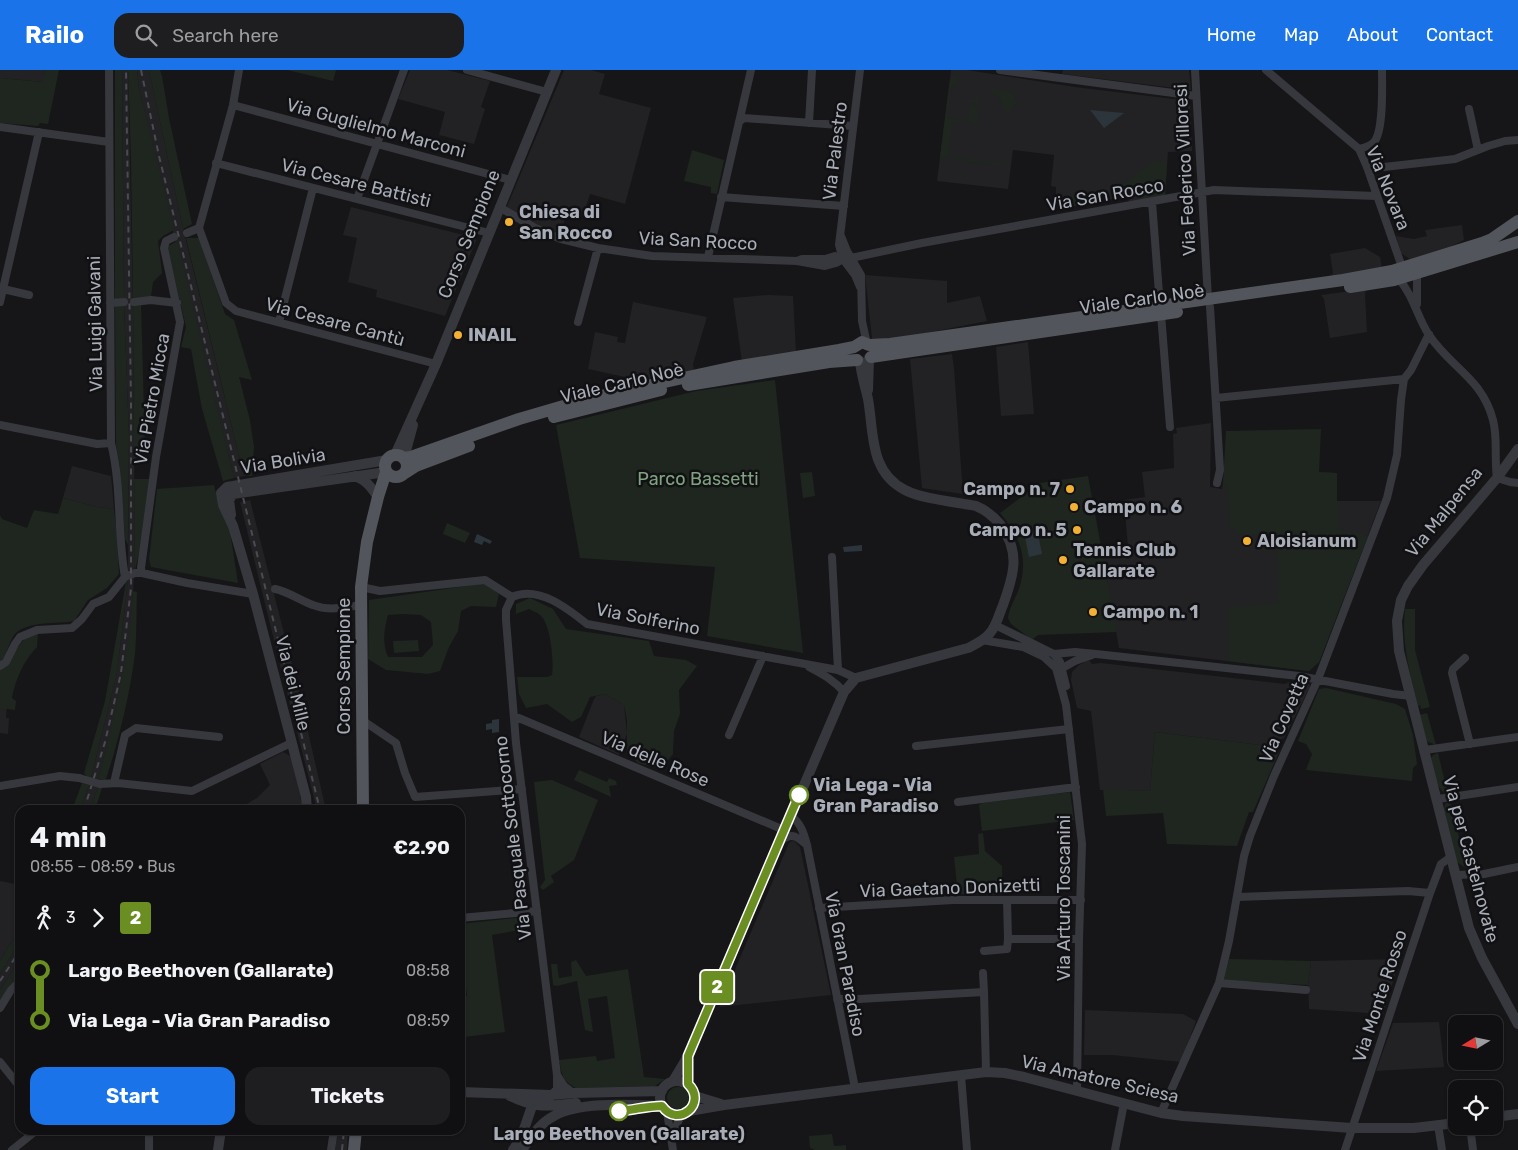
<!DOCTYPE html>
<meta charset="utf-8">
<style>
body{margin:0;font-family:Rubik,sans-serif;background:#1e1e20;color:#f1f3f6;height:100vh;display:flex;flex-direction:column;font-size:19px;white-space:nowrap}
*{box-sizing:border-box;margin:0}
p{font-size:16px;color:#9c9d9f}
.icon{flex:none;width:28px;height:28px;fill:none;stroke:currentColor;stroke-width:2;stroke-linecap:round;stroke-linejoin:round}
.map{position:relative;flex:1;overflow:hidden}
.details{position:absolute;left:15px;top:735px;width:450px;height:330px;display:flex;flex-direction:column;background:#101012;border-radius:15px;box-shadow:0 1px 4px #0004,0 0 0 1px #303032}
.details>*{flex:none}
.badge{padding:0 10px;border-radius:4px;font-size:18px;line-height:32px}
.needle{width:32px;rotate:260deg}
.tools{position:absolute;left:1448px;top:945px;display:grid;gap:10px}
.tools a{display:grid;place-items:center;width:55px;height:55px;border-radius:10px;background:#101012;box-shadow:0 1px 4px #0004,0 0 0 1px #303032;font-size:25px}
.map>.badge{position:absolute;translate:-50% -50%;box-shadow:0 0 0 2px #fff}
.legs{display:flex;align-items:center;gap:8px;height:55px;padding:0 15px;font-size:16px}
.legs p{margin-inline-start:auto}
.headline{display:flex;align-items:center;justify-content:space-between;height:85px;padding:0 15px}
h1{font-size:28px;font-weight:700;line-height:38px}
.cta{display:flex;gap:10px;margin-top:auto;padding:10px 15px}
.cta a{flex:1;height:58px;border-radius:15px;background:#1a73e8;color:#fff;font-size:20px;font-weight:700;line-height:58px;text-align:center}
.cta a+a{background:#1e1e20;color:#f1f3f6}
ul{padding:0 15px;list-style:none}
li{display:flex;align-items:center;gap:18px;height:50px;font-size:19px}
li i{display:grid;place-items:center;width:8px;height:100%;margin:0 6px;background:currentColor}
li i::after{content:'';width:12px;height:12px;margin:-6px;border:4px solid;border-radius:50%;background:#101012}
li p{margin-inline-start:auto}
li:first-child i{background:linear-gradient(#0000 50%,currentColor 0)}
li:last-child i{background:linear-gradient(currentColor 50%,#0000 0)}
header{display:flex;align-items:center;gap:30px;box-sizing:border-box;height:70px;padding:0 25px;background:#1a73e8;color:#fff}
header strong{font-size:24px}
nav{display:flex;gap:28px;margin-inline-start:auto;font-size:18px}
.search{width:350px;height:45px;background:#1e1e20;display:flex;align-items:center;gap:12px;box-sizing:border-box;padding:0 18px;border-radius:15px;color:#9c9d9f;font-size:19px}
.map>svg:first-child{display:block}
.built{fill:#222225}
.green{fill:#1e261f;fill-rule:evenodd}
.water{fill:#2c353c}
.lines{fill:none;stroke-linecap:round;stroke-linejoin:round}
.minor{stroke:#37383d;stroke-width:8}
.tertiary{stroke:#37383d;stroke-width:10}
.primary{stroke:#53555c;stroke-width:12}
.rail{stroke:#4a4c52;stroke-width:2;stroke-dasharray:6 5;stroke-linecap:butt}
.minor-bridge{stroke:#37383d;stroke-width:8}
.line-1-casing{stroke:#fff;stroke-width:11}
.line-1{stroke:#6b8e23;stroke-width:8}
.poi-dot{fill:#f2b134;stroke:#111113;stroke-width:2}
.stop-1-dot{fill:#fff;stroke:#6b8e23;stroke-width:2.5}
.labels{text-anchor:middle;stroke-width:5;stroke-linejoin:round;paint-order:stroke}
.street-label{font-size:18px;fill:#a8adb8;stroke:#111113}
.poi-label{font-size:18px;font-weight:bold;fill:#a8adb8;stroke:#111113;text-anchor:start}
.park-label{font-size:18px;fill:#7fa381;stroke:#111113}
.stop-label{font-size:18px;font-weight:bold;fill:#a8adb8;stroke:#111113;text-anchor:start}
</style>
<header>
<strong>Railo</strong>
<div class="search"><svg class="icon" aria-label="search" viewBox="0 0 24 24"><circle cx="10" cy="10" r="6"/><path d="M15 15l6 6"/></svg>Search here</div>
<nav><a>Home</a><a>Map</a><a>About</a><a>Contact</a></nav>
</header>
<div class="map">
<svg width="1518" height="1080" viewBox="0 0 1518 1080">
<rect width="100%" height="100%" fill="#161618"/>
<path class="built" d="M0,0H45L43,12L0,8Z
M122,0H128L133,238L135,500L128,501L129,367L124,235Z
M137,0H149L181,150L244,406L234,408L156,93L139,19Z
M410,0H447L490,11L481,37L485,39L474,74L439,65L445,42L398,29Z
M564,0H591L605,4L599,24L651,38L625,134L590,124L583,146L580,145L578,150L566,146L560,166L534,154L506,139Z
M951,0H967L1075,17L1190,31L1192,81L1168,82L1165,126L1129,132L1128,127L1056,138V117L1051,116L1054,85L1013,80L1008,119L937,111Z
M1063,0H1189L1191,20L1062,4Z
M351,137L476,168V171L445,246L376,227L377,220L348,212L357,168L343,165Z
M1462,155L1464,170L1448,178L1411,190L1401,183L1396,166L1414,169L1427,166L1425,160Z
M1365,178L1380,187L1382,199L1329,208L1333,203L1330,184Z
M865,205L947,211V233L980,226L987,251L876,273L872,268Z
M1366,219L1365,225L1367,262L1330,268L1324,229L1321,225Z
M768,225L793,226L796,282L742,292L733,228Z
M633,232L707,247L693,294L694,301L627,313L625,307L588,299L595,262L618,267L617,272L625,273Z
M1028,272L1034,344L1001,346L996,277Z
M952,284L954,298L963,424L922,418L910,289Z
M1211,353L1210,417L1222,419L1225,397L1337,403V431H1381L1319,592L1309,601L1119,578L1102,481L1128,477L1124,430L1145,427L1142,402L1174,398L1173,364L1177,363L1176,358Z
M72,396L111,406L114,439L97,437L63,428Z
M250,430L297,614L326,740H317L284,611L240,432Z
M134,508L131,550L127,589L113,654L98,709L91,708L117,603L128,510Z
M1089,590L1092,594L1101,593L1285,614L1291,611L1309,612L1310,617L1284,668L1277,671L1276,677L1155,662L1150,721L1100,720L1091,641L1077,638L1071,610L1072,602L1079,595Z
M605,624L624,635L627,664L619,685L579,667L594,629L596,626Z
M0,632L7,633L6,648H9L8,664L0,663Z
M283,682L292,687L299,716L302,739L243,740L240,738L257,728L270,715L260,694Z
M89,715L98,717L90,740H80Z
M793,770L800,777L831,925L719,937L789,773Z
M0,811L20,815V858L0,891Z
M20,871V889L0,920V904Z
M1400,889L1383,944L1309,939L1308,915L1311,891Z
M1085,940L1183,944L1196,951L1181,992L1112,985H1084Z
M1439,952L1444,997L1376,1001L1393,953Z
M338,1060H348L347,1080H335Z"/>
<path class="green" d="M45,0H59L48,54L40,53L38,56L0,53V8L42,12Z
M115,0H122L124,228L115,229Z
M128,0H137L139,19L174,160L163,166L158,171L162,203L153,212L151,227L133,228L131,88Z
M149,0H160L162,6L169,48L192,154L183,159Z
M287,0H336L333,11Z
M955,5L957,6L959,11L951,17L947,48L968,51L971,32L976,28H979L977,34L973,33V37H976L979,47L978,54L953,51L948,86L1005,94L1004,96L940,87L950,10Z
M990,18C1002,20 1015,20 1017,33L1010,39V43L1006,42V39L1003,38C1002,31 1000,27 993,25V21H990Z
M692,80L724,90L717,124L711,123V117L684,111Z
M1152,92H1167L1165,126L1141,130L1135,121L1117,119Z
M1070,124L1097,127V132L1070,137Z
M186,168H199L225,244L234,250L252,310L239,307L250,350L254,377L252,406H244Z
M177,171L234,408L223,411L202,339L191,279L181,277L186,257L167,177Z
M133,234H141L145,377L141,385L134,390Z
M124,235L129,367L128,475L125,469L119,391L116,375L115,236Z
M775,310L803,583L707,566L715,497L580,488L556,355L696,321Z
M1321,359L1319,402L1337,403V459L1368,466L1319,592L1309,601L1229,591L1228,537L1278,533L1279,493L1274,464H1239L1230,457L1228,419L1223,413L1226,361Z
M812,402L815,426L803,428L800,403Z
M1088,406L1117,562L1038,565L1032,570L1011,554L1008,548C1009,538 1015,529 1019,519C1029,489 1020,466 1000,443L1040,413Z
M134,409H150L140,479L135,500Z
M214,415L217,427L229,455L238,513L151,497L149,489L157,419Z
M63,428L97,437L114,439L117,466L119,504L107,518L88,530L74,551C57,554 27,551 15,564C8,572 8,586 0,592V445L2,449L27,458L34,440L58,444Z
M447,453L470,463L465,473L443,464Z
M128,510L117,603L91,708L86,706L84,703L105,631L126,512Z
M487,513L499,524L496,537L471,536L461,541L458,561L449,577L440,601L428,604L386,600L368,589L369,530ZM403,544L421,545L431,552L433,575L422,587H388C382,574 384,559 388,545Z
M133,521L137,522C136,542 137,563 135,584C130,624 118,674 105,712L98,709C115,647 129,586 133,521Z
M530,528L553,539L566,559L649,571L654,586L686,590L697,596L679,620L680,644L674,661L673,684L661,699L638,693L627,682V650L624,635L605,624L590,627L581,647L572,652L547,634L526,638L519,624L517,607H547L552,605C554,592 551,554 540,545C537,542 532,541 529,539L516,544V534Z
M1405,539H1415V580L1430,637L1421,639L1420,635L1418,636C1410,604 1401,572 1405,539Z
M38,563L37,577C24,590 15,610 12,628L16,631L15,640L0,638V600L26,567Z
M418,570L419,581L394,583L393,571Z
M1326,618L1396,634L1405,639L1413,665L1417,694L1413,698L1412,711L1306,700L1312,684L1306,674L1298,671L1319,619Z
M1427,643L1436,675L1426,671L1419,645Z
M1155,662L1276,677L1279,682L1253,742H1249L1237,776L1167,774L1163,743L1106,746L1103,719L1150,721Z
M1438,683L1448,724C1435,721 1434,699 1431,688L1433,685Z
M579,700L607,712L609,708L616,711L617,715L609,716L611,727L574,710Z
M552,710L598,730L574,790L551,806L554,812L543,820L540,817L545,810L534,712Z
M82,713L89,715L80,740H72Z
M98,717L102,718L95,740H90Z
M1070,722L1074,750L982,761L979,735L982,733Z
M1450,731L1467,799L1457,792L1444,739L1445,734Z
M983,763L985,781L1002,796V825L958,824L954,787L979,784L978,764Z
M524,847L525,859L492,865L505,962L464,967L465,1009H460V927L467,926L460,867V854Z
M20,858V871L0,904V891Z
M20,889V906L8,918L0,933V920Z
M1229,889L1311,891L1308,915L1225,911L1224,909Z
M576,890L586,906L628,899L644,1007L665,1009L655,1016L576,1018C562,1011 562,1004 559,990L596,986L597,991L615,988L607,926L588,929L593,962L585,960L577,911L557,916L553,915L551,894H557L559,908L572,906L571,892Z
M667 1028a11 11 0 1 1 22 0a11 11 0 1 1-22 0Z
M832,1064L834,1076L846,1075V1080H815L810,1078L809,1066Z"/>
<path class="water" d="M1090,40L1124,43L1104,58Z
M1037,459L1042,484L1029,487L1024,462Z
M477,464L492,471L490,474L484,471L482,475L474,472Z
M862,475V481L844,482L843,477Z
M499,649V662L492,663V659L486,660V654L492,653V650Z"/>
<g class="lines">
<path class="minor" d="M109,0L111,373C122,417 117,463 125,507
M239,0L233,35L199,158L226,233L236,241L436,294
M467,0L547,22
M860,0L839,175L843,189L855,205L860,217
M1000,0L1196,26
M1195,0L1208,229
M1266,0L1359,79L1367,97L1402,197
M233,35L510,110
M1469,39L1478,80
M739,52L744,48L852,56
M809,53L812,0
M0,57L109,72
M1359,79C1363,78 1370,76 1373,73C1384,64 1382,15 1382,0
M216,93L489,163
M1367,97L1375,98L1455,89L1488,76L1505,71L1518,70
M721,127L844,136
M357,129L404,0
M1152,132L1160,236
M499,137L535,158L561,169L598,178L652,186L797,191L825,196L836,193L843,189
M187,163L199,158
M841,166L847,181L861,205L862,251L867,274
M708,187L751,0
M797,191L802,189H825L835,186L843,189L851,188L922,173L1214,120L1376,126
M1417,202V234
M1398,208C1414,226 1417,247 1429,265C1451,298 1482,308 1493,350C1498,369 1494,388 1497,408L1510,412L1518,413
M3,219L29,225
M0,232L39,62
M134,232L151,230L177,233
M110,233L124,232
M1210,237L1220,400L1217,413
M1161,244L1170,357
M279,252L313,118
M578,252L598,178
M1216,328L1404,309
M0,355L97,374L111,373
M832,487L838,600
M142,503L141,498L156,387L180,252L164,178L166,171L174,167
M361,517L380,521L485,510L512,527C538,515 567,538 587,554L838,600L856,608
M275,519C290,522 302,532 316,536C330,541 347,537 361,535
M512,527L506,540V550L516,673L557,1005V1019L551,1025
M995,555L1054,584L1060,592L1066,616
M982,570L1023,577L1044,587L1056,598L1066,635L1082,774L1079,869L1077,1021
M1054,584L1075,582L1096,584L1299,606L1393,624L1411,626
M1465,588L1453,599L1452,603L1470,674
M0,596L6,592L15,574L20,567L37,560L72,558L82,549L93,534L109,527L125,507L135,503H142L187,513L253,524
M809,597C822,604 834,610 844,622
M1059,600L1075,591L1092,585
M514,646L784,760
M362,650L396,673L405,703L415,727L522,719
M729,665L763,586
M916,676L1069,659
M1425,680L1518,667
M114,713L125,665L136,658L219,667
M100,714L118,713L192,721L291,673
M0,716L60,706L79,708
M1438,729L1518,717
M958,732L1076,717
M791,746C801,753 804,764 807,775L855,1018
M780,771C793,762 796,766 807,775
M1456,805L1484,804L1518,797
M1238,827L1408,821L1430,823
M1007,830L1008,869H1079
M819,838L953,830H1081
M460,848L537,841
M984,881L1007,879L1008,869
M983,903L984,922
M1219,913L1306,920
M837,929H859L984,922L986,1002
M0,938L11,920L20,911
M0,992L20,1017
M557,1005L564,1016L573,1023
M961,1005L967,1080
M667,1042L673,1080
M1161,1043L1219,913L1229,871L1244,786L1250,766L1274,706L1318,609L1387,428L1397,385L1401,330L1404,309L1411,300L1429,264
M1438,1055L1442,1080
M1470,1056L1473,1080
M673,1064L681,1045
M12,1080L37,1060
M149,1080V1060
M331,1080L334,1060
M1115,1080L1124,1033
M1345,1080L1430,823L1441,794L1451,787"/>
<path class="tertiary" d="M868,320L869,288
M1518,379L1497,408L1423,495L1408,516L1401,530L1397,551L1399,581L1469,858L1482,888L1518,954
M395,385L436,294L556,0
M404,388L413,355
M355,406C366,410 371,417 378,427
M231,445L229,430L233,424L386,402
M307,740L306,727L253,524L233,456L223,435L221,423L227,417L387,390
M660 1028a17 17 0 1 1 34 0a17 17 0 1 1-34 0Z
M673,1011L688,986L844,622L856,608L968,578C976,574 985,570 990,563C997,555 999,544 1003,535C1014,505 1021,482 1000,454C993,446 986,440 976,436C955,432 922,429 905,420C869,402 874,362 868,329C865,316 861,304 860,291
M460,1022L551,1025L573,1023L662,1021
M510,1026C537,1039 547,1036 576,1033
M695,1026L721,1034
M689,1041L724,1035L986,1002L1005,1003L1024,1007L1161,1043L1183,1046L1352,1058H1414L1456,1053
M1494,1047L1518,1044
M218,1080L221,1060
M513,1080L521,1068L532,1036L536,1032L549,1030
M522,1080C531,1067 540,1053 554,1046C579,1031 633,1035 662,1036"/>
<path class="primary" d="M1350,217L1394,210L1518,172
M871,287L1177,242
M688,315L829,292L857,290
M554,347L661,320
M385 396a11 11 0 1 1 22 0a11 11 0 1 1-22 0Z
M404,388L411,387L519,349L591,328L734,297L839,280L854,277L862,272L869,275L890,274L1343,210L1392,201L1482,173L1492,169L1518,151
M405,403L416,396L469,376
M363,740L361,517L367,472L378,427L386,402
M354,1080L356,1060"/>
<path class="rail" d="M141,0L159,86L320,740
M84,740L105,672L121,603L131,518V334L126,0
M0,911L20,880
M342,1080L344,1060"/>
<path class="minor-bridge" d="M79,708L100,714"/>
</g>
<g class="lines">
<defs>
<path id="line-1" d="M619,1041C634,1040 647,1036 662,1036C678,1059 708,1033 688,1014V986L799,725"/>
</defs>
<use href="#line-1" class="line-1-casing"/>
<use href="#line-1" class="line-1"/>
</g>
<g class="poi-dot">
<circle cx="509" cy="152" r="5"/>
<circle cx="458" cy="265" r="5"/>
<circle cx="1070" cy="419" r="5"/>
<circle cx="1074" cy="437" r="5"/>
<circle cx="1077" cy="460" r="5"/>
<circle cx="1247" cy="471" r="5"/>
<circle cx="1063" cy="490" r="5"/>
<circle cx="1093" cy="542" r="5"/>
</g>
<g class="stop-1-dot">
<circle cx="799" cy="725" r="9"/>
<circle cx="619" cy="1041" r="9"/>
</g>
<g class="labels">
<g class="street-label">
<text transform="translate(376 58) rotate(15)" y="6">Via Guglielmo Marconi</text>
<text transform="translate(835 81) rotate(-83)" y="6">Via Palestro</text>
<text transform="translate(1185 100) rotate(-93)" y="6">Via Federico Villoresi</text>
<text transform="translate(356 113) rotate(14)" y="6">Via Cesare Battisti</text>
<text transform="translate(1388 118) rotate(68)" y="6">Via Novara</text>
<text transform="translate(1105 125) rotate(-10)" y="6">Via San Rocco</text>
<text transform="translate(469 164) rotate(-68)" y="6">Corso Sempione</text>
<text transform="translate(698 171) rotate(3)" y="6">Via San Rocco</text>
<text transform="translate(1142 229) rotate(-8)" y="6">Viale Carlo Noè</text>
<text transform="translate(335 252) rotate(15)" y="6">Via Cesare Cantù</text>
<text transform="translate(95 254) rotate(-91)" y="6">Via Luigi Galvani</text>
<text transform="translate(622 313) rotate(-13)" y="6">Viale Carlo Noè</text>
<text transform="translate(152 329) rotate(-80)" y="6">Via Pietro Micca</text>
<text transform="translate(283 391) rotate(-9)" y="6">Via Bolivia</text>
<text transform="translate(1444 442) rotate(-51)" y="6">Via Malpensa</text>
<text transform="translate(648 549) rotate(11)" y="6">Via Solferino</text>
<text transform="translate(344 596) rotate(-90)" y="6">Corso Sempione</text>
<text transform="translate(293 613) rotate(76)" y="6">Via dei Mille</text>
<text transform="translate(1284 648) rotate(-66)" y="6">Via Covetta</text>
<text transform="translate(655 689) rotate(23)" y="6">Via delle Rose</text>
<text transform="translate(513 768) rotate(-97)" y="6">Via Pasquale Sottocorno</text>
<text transform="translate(1471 789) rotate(75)" y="6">Via per Castelnovate</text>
<text transform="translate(950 818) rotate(-2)" y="6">Via Gaetano Donizetti</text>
<text transform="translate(1064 828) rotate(-90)" y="6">Via Arturo Toscanini</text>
<text transform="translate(845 894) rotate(79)" y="6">Via Gran Paradiso</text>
<text transform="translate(1380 926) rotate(-72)" y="6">Via Monte Rosso</text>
<text transform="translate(1100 1009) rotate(13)" y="6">Via Amatore Sciesa</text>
</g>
<g class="poi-label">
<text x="519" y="148">Chiesa di<tspan x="519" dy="21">San Rocco</tspan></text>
<text x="468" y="271">INAIL</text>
<text x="1060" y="425" text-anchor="end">Campo n. 7</text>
<text x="1084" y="443">Campo n. 6</text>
<text x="1067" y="466" text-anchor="end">Campo n. 5</text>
<text x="1257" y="477">Aloisianum</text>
<text x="1073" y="486">Tennis Club<tspan x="1073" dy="21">Gallarate</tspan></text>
<text x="1103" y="548">Campo n. 1</text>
</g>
<g class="park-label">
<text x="698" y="415">Parco Bassetti</text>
</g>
<g class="stop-label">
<text x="813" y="721">Via Lega - Via<tspan x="813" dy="21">Gran Paradiso</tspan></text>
<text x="619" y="1070" text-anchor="middle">Largo Beethoven (Gallarate)</text>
</g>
</g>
</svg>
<div class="tools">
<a><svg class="needle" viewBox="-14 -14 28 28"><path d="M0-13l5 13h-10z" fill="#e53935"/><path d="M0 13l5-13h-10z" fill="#9c9d9f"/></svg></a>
<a><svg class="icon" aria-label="locate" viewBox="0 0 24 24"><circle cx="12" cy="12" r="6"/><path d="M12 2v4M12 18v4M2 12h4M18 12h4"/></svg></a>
</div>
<b class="badge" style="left:717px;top:917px;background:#6b8e23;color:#fff">2</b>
<section class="details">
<div class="headline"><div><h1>4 min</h1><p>08:55 – 08:59 · Bus</p></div><b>€2.90</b></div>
<div class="legs"><svg class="icon" aria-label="walk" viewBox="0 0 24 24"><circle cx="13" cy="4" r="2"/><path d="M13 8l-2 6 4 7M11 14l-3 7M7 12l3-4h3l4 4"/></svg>3<svg class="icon" aria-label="forward" viewBox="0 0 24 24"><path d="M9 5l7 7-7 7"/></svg><b class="badge" style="background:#6b8e23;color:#fff">2</b></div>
<ul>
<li><i style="color:#6b8e23"></i><b>Largo Beethoven (Gallarate)</b><p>08:58</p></li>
<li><i style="color:#6b8e23"></i><b>Via Lega - Via Gran Paradiso</b><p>08:59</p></li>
</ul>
<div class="cta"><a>Start</a><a>Tickets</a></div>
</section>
</div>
